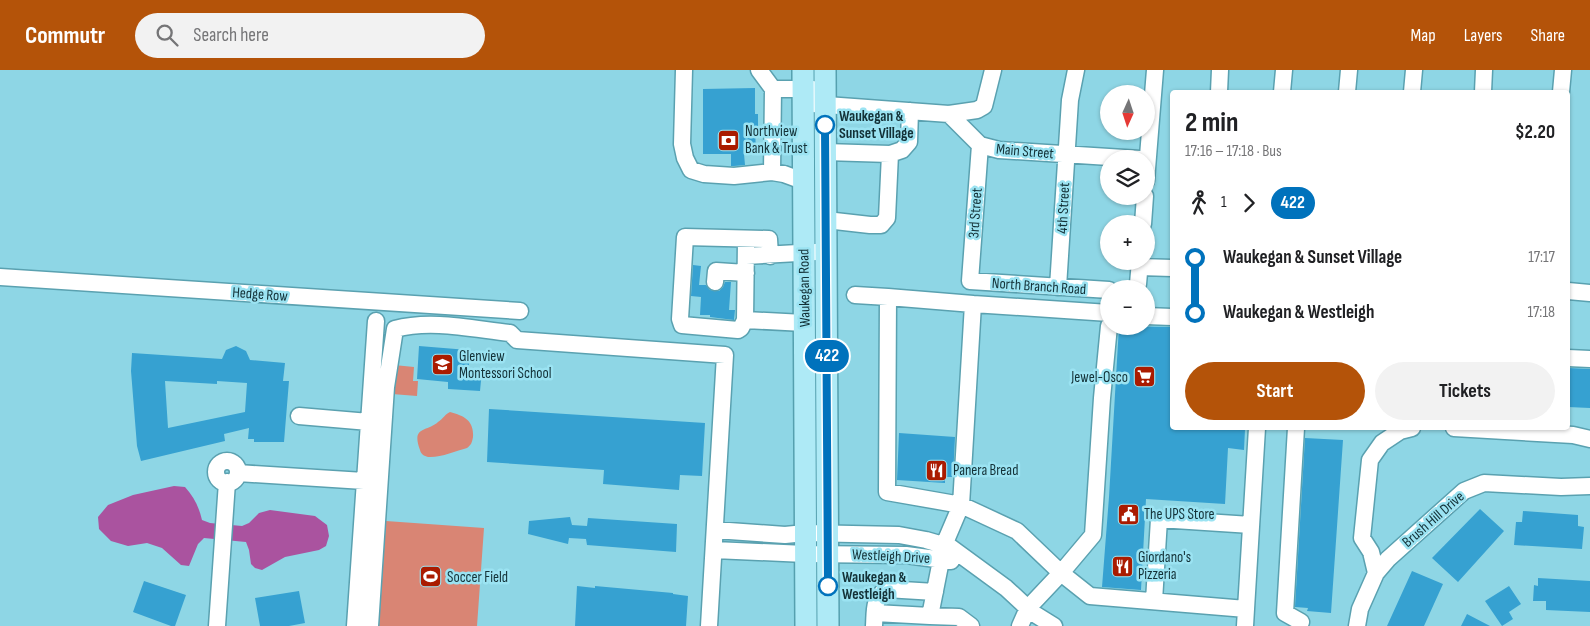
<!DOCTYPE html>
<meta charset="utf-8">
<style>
body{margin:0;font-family:"Sofia Sans Condensed",sans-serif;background:#f2f2f2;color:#202124;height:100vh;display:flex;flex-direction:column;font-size:19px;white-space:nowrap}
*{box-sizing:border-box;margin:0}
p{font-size:16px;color:#757577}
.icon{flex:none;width:28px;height:28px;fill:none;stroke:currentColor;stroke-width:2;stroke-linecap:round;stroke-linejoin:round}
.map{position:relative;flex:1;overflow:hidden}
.side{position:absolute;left:1170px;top:20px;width:400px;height:340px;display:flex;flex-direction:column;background:#fff;border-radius:5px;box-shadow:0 1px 4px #0004}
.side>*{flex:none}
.badge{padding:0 10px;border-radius:16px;font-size:18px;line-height:32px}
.needle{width:32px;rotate:183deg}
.buttons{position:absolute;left:1100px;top:15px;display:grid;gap:10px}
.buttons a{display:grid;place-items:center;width:55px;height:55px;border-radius:50%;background:#fff;box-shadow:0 1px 4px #0004;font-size:25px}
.map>.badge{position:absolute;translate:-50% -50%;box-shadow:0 0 0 2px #fff}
.legs{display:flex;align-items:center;gap:8px;height:55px;padding:0 15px;font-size:16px}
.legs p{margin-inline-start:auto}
.head{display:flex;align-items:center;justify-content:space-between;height:85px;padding:0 15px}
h1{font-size:28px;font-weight:700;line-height:38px}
.cta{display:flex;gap:10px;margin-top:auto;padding:10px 15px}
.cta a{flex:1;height:58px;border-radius:30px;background:#b45309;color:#fff;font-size:20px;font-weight:700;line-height:58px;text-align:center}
.cta a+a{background:#f2f2f2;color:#202124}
ul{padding:0 15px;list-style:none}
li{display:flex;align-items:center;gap:18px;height:55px;font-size:19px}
li i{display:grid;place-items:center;width:8px;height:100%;margin:0 6px;background:currentColor}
li i::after{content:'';width:12px;height:12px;margin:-6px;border:4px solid;border-radius:50%;background:#fff}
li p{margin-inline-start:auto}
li:first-child i{background:linear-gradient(#0000 50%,currentColor 0)}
li:last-child i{background:linear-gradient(currentColor 50%,#0000 0)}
header{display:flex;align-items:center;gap:30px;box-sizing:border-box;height:70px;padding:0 25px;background:#b45309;color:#fff}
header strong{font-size:24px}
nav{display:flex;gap:28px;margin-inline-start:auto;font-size:18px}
.search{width:350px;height:45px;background:#f2f2f2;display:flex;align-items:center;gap:12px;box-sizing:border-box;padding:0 18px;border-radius:28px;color:#757577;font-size:19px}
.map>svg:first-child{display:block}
.green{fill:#d98574}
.water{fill:#aa539f}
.building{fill:#36a1d1;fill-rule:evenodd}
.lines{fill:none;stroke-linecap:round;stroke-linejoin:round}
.minor-casing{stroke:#5aa1b0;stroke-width:19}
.major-casing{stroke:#55a0af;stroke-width:24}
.minor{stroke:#fff;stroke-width:16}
.major{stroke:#aeeaf6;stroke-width:21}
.line-1-casing{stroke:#fff;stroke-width:11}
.line-1{stroke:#0072bc;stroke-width:8}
.stop-1-dot{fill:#fff;stroke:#0072bc;stroke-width:2.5}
.labels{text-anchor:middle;stroke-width:5;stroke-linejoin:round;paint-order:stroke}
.stop-label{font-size:15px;font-weight:bold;fill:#133137;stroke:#9be3f2;text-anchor:start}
.poi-label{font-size:15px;fill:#133137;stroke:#9be3f2;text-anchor:start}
.street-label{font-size:15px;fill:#133137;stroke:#9be3f2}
</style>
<header>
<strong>Commutr</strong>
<div class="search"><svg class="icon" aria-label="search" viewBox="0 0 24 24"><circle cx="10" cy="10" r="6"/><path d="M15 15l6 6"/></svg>Search here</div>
<nav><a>Map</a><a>Layers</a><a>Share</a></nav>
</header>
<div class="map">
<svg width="1590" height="556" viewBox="0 0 1590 556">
<rect width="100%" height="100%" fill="#8ed6e5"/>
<path class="green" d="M394,295L414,297L413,311H418L417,326L392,324Z
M450,342C465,346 474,351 473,367C472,373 471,375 467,378C456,381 440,388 428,387C424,386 421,384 420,380C411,356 427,362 438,352C443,349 445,344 450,342Z
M386,451L484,458L477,556H379Z"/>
<path class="water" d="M174,416L185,417C194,427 199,437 202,450L210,453L242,456L249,453L259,443L270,440L315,446L327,455L329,466L326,476L319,480L285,487L262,500L255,498L251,494L249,480L246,472L204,468L198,474L189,496L181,495L162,478L147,473L128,476L111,471L99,459L98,447L108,435L133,425Z"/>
<path class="building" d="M755,18V44H758V57H755L756,84H744L745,95L734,96H731V84H703V19Z
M693,195L701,196L699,215H706L710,220L719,221L723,217L725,212H731L729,240H735L734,250L710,247V245H700L701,227L691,226Z
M1119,256L1172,257V358L1245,359L1244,380L1228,378L1225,434L1146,429L1141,520L1102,517L1109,427Z
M236,276L246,281L250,290L285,293L283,311H289L284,372H254V369H248L249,358L224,364L225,371L141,391L137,376L131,301L132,283L222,289L226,280ZM165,311L217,314V311L247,313L245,342L168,358Z
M419,276L468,280L467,291H469V299L482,300L480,321L448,319V312L417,309Z
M1568,298L1590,299V338L1568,337Z
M489,339L705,353L702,406L680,405L679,420L603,414L604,400L487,392Z
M899,363L955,367L953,407H945V413L897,410Z
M1305,368L1343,370L1331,543L1307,541L1308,538L1295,537Z
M1480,439L1504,461L1458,512L1432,488Z
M1523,441L1578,445V456L1584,457L1582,479L1514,475L1516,452H1522Z
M570,447L572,455L587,456L588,448L677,454L676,482L587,475L586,469L569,468L568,474L528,464L529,451Z
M1412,501L1443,514L1424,556H1387Z
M1538,508L1590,511V542L1546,540V531H1533L1534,515L1538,516Z
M144,511L186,525L175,556H171L133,542Z
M577,516L595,518V516L673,523V524L688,526L686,556H575Z
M1509,516L1521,534L1509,542L1513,549L1502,556L1485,531Z
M299,521L305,553L289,556H260L255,528Z
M1467,544L1490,556H1461Z"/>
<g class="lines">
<defs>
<path id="minor" d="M684,0L682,74L685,88L691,100L704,104L734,106L772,102L784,104L803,111
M759,0L773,19L772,102
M773,19H813
M1219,22L1220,0
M1282,22L1284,0
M1347,22L1349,0
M1412,22L1414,0
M1483,22L1484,0
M1561,22L1563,0
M813,34L949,44L977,40L984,36L993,0
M949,44L980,75L999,80L1140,89
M980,75L970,211L1109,220
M825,82L890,84L902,80L909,72L910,41
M1146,111L1155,0
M826,150L870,155H881L887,148L890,84
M1143,154L1145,126
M746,170L745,250L804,253
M746,186L816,182
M1140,197L1172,198
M0,207L520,241
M715,212L716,201L746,203
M1058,217L1070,30L1076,0
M1135,219L1138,214L1140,191
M1568,221L1590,223
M855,225L888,227L887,422L961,435L973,234L888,227
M973,234L1109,243
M1146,246L1172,247
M745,250L741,258L738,260L682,255L680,249L685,167L769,169L770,186
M1109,256L1102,328L1093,465L1061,503L1090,526L1246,539L1245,556
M1568,288L1590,289
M299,346L369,352
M1296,358L1285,543L1301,552
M1454,358L1573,365L1590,369
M216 402a11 11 0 1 1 22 0a11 11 0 1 1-22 0Z
M238,403L364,411
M715,460L785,465L805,463L899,465L926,470L950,477L1006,518L1033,543L1054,556
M714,480L805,484L906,485L951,491
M1376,503L1388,489L1464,421L1484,413L1561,417L1590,416
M1154,531L1159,449L1251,455
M1246,539L1257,358
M875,543L930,546
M217,556L227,412
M355,556L376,251
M370,556L386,317L395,259C431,249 473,259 510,263L517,270L725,285L709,556
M874,556C875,540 873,530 886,519L935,522
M971,556L959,547L930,546L944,475L961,435L1017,461L1061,503L1028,538L1020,556
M1357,556L1360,539L1376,503L1371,482L1362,468L1370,390L1382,373L1400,361L1412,358"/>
<path id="major" d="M803,0L806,556
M825,0L828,556"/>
</defs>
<use href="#minor" class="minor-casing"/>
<use href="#major" class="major-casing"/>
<use href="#minor" class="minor"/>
<use href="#major" class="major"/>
</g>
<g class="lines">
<defs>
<path id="line-1" d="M825,55L828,516"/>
</defs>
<use href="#line-1" class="line-1-casing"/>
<use href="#line-1" class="line-1"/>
</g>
<defs>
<symbol id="bank-square" viewBox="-11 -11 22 22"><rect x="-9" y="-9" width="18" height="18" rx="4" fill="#aa1b00" stroke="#9be3f2"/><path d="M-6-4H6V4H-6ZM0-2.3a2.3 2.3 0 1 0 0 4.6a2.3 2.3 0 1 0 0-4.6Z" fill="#fff"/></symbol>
<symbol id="school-square" viewBox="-11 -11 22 22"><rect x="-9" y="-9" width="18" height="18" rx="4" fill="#aa1b00" stroke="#9be3f2"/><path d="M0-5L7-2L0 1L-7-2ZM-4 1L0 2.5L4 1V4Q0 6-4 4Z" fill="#fff"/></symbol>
<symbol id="supermarket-square" viewBox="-11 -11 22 22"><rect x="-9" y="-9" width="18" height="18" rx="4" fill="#aa1b00" stroke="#9be3f2"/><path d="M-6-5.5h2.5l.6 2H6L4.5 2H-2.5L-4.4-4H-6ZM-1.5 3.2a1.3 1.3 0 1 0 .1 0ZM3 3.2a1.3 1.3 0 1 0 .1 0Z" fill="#fff"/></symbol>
<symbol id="restaurant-square" viewBox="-11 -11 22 22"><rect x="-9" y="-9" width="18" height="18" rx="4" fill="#aa1b00" stroke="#9be3f2"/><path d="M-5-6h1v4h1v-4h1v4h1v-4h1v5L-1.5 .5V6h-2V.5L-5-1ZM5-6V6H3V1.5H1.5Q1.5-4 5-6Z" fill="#fff"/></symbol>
<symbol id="civic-square" viewBox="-11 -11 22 22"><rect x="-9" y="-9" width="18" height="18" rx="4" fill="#aa1b00" stroke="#9be3f2"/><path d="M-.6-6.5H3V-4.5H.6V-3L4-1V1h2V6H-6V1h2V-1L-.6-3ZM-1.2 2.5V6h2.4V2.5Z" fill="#fff"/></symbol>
<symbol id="stadium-square" viewBox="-11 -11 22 22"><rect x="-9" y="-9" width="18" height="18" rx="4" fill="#aa1b00" stroke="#9be3f2"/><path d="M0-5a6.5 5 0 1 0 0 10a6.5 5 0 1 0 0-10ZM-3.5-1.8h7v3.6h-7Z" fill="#fff"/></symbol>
</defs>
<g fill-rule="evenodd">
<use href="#bank-square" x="716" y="58" width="25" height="25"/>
<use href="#school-square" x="430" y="282" width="25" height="25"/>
<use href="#supermarket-square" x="1132" y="294" width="25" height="25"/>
<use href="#restaurant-square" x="924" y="388" width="25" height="25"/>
<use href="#civic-square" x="1116" y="432" width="25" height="25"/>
<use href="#restaurant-square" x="1110" y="484" width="25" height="25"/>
<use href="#stadium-square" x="418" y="494" width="25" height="25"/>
</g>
<g class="stop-1-dot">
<circle cx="825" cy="55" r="9"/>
<circle cx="828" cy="516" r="9"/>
</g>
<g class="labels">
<g class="stop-label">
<text x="839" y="51">Waukegan &amp;<tspan x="839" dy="17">Sunset Village</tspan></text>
<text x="842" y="512">Waukegan &amp;<tspan x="842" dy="17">Westleigh</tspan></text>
</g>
<g class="poi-label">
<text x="745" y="66">Northview<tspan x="745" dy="17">Bank &amp; Trust</tspan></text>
<text x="459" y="291">Glenview<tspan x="459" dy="17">Montessori School</tspan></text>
<text x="1128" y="312" text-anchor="end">Jewel-Osco</text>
<text x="953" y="405">Panera Bread</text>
<text x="1144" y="449">The UPS Store</text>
<text x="1138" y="492">Giordano's<tspan x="1138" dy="17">Pizzeria</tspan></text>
<text x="447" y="512">Soccer Field</text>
</g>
<g class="street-label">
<text transform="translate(1025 81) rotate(5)" y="5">Main Street</text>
<text transform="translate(1063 138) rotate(-87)" y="5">4th Street</text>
<text transform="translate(975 143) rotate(-86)" y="5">3rd Street</text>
<text transform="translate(1039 216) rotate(4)" y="5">North Branch Road</text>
<text transform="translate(804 218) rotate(-91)" y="5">Waukegan Road</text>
<text transform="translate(260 224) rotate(4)" y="5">Hedge Row</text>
<text transform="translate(1433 449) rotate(-41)" y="5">Brush Hill Drive</text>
<text transform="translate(891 486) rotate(3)" y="5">Westleigh Drive</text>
</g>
</g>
</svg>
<div class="buttons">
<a><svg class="needle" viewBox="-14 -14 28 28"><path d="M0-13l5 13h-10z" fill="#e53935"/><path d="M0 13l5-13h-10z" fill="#757577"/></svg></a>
<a><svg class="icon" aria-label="layers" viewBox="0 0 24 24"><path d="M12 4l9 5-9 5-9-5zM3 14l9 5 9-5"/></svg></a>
<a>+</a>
<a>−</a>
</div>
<b class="badge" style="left:827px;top:286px;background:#0072bc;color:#fff">422</b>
<section class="side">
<div class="head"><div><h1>2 min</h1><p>17:16 – 17:18 · Bus</p></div><b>$2.20</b></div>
<div class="legs"><svg class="icon" aria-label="walk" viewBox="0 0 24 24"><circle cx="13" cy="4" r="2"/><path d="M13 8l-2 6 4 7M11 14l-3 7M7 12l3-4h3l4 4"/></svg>1<svg class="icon" aria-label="forward" viewBox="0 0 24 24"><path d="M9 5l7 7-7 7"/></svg><b class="badge" style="background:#0072bc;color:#fff">422</b></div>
<ul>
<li><i style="color:#0072bc"></i><b>Waukegan &amp; Sunset Village</b><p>17:17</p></li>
<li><i style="color:#0072bc"></i><b>Waukegan &amp; Westleigh</b><p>17:18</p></li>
</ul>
<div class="cta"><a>Start</a><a>Tickets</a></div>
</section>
</div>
